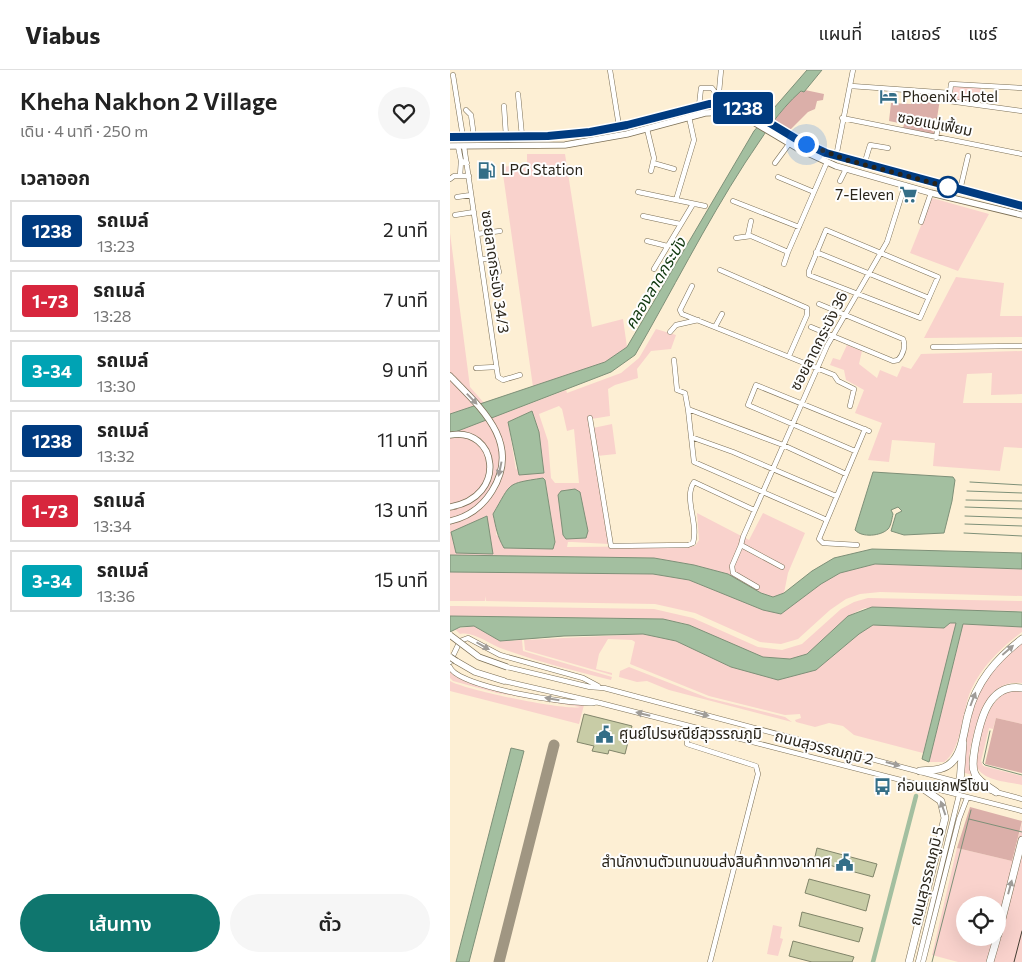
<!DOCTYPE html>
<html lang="th">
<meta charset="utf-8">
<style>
body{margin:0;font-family:Commissioner,"Noto Sans Thai",sans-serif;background:#f6f6f6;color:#222;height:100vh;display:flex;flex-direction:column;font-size:19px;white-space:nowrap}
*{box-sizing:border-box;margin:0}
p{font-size:16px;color:#767676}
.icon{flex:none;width:28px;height:28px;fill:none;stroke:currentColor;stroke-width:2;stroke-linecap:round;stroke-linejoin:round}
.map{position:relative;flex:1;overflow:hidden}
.details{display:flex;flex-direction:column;background:#fff;width:450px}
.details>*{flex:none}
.badge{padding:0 10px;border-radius:4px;font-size:18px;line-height:32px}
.tools{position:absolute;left:506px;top:826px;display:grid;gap:10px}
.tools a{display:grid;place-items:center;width:50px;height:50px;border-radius:50%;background:#fff;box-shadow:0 5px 20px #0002;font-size:25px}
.you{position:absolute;width:25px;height:25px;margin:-12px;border:4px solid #fff;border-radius:50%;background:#1a73e8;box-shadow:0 0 0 8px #1a73e833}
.map>.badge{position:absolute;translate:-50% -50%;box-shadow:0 0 0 2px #fff}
h2{padding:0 20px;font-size:19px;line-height:45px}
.round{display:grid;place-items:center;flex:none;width:52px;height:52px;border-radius:26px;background:#f6f6f6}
.head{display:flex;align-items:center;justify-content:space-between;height:85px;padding:0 20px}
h1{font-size:24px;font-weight:600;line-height:38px}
.action{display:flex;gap:10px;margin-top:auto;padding:10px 20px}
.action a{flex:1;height:58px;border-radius:30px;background:#0f766e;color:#fff;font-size:20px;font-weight:600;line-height:58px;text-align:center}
.action a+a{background:#f6f6f6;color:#222}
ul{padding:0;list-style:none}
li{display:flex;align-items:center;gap:15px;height:62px;margin:0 10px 8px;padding:0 10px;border:2px solid #e0e0e0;border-radius:0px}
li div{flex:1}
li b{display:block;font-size:19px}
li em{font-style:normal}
li .badge{min-width:55px;font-weight:700;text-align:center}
header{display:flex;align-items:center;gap:30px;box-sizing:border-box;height:70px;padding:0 25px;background:#fff;border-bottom:1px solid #e0e0e0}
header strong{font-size:24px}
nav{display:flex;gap:28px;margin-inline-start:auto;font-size:18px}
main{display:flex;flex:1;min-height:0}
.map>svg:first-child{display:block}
.green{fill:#f9d2cc;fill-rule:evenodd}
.forest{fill:#dbafa9}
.water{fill:#a3bfa0;stroke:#7e9078}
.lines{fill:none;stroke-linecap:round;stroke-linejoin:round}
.stream{stroke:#7e9078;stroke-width:1}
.canal{stroke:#a3bfa0;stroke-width:4.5}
.taxiway{stroke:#a09682;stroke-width:11}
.building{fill:#c8cca6;stroke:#81856a}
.minor-casing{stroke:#7c7057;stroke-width:5.5}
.major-casing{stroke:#7c7057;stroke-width:7}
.highway-casing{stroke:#7c7057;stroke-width:8}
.minor{stroke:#fff;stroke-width:4.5}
.major{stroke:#fff;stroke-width:5.5}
.highway{stroke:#fff;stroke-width:7}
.rail{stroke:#423c30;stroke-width:1}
.major-bridge-casing{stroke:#7c7057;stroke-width:7;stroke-linecap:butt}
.major-bridge{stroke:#fff;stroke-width:5.5}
.oneway{fill:#9f9c98}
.line-casing{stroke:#fff;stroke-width:11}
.line{stroke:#003b80;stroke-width:8}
.walk{stroke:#29241a;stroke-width:5;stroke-dasharray:0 9}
.stop-dot{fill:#fff;stroke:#003b80;stroke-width:2.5}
.labels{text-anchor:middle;stroke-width:4;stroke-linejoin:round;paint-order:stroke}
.poi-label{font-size:15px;fill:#29241a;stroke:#fefefe;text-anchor:start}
.street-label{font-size:15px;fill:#29241a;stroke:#fefefe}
.water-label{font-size:16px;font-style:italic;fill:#0f370d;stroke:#fefefe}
</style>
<header>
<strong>Viabus</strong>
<nav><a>แผนที่</a><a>เลเยอร์</a><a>แชร์</a></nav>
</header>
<main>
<section class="details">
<div class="head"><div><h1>Kheha Nakhon 2 Village</h1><p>เดิน · 4 นาที · 250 m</p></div><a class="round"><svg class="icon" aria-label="heart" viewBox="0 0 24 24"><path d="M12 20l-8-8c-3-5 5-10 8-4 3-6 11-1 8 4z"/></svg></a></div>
<h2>เวลาออก</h2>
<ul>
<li><span class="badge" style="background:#003b80;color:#fff">1238</span><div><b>รถเมล์</b><p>13:23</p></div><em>2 นาที</em></li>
<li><span class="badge" style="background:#d7263d;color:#fff">1-73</span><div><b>รถเมล์</b><p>13:28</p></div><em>7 นาที</em></li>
<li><span class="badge" style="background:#00a3b4;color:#fff">3-34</span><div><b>รถเมล์</b><p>13:30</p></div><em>9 นาที</em></li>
<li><span class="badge" style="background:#003b80;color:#fff">1238</span><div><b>รถเมล์</b><p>13:32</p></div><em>11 นาที</em></li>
<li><span class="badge" style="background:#d7263d;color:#fff">1-73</span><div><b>รถเมล์</b><p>13:34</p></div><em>13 นาที</em></li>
<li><span class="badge" style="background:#00a3b4;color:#fff">3-34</span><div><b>รถเมล์</b><p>13:36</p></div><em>15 นาที</em></li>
</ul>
<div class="action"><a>เส้นทาง</a><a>ตั๋ว</a></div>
</section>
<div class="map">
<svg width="572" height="892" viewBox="0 0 572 892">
<rect width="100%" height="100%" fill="#fdefd4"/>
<path class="green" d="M502,15L531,18L529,33L502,32Z
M77,84H115L142,257L173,249L177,277L156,292L83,317L52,97L77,94Z
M482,128L539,144L508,201L460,183Z
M0,163L20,317L34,333L0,344Z
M506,207L554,213L550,246H572V267L474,268Z
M206,259L226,265L221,279L201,281L187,299L188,308L165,315L158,319L160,346L141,349L143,358L162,354L166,384L147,386L159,474L122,472H118L117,477L245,476L249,470L247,443L299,470L313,443L355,463L338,503L334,523L323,527L311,523L278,504L244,495L204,488L0,485V364L116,320L117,323L171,303L189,288ZM109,336L112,339L117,361L124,359L129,413H105L101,408L98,371L89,344ZM82,341L89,362L66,400L58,352ZM92,408L95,409L105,472L103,479L46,465L47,458L43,444C62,412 55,415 92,408Z
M397,275L412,281L409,294L427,308L430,300L447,307L452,296L461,299L471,284L572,281V324L541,325L542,303L517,304L513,333H572V378L554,377L550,401L483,396L485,373L442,370L439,392L418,390L432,353L405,343L414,320L396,310L394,300L380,295L383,288L390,290Z
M425,494L572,499V526L430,522L410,524L396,529L380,540L348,569L331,574L310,572L245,543L205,534L36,531L35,526V531H0V502L203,504L239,510L313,540L331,544L371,514L390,503Z
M418,528L572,531V541L415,538C388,547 377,575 355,585C316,602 274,568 239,555C231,552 221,551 213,549L0,546V536H6L204,539L243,548L308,577L332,580L352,574L391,539L404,532Z
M500,553H507L473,683L404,665L393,656L379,653L365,657L346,652L345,650L351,648L350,644L335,645L259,626L180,594L185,572L182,570L158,569L149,584L146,599L162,603V605L75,580L74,570L193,564L226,571L281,597L366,600L409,564L423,555L494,558Z
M513,554L572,557V562C551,578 532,596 521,620C512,640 512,680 494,692H479Z
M24,556L50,571L72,570L73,581L162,607L161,610C125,601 88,592 53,579C40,575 24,561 10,564L5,559Z
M572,571V613C540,609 529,642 523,667C520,680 516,692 522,705L512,702C516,669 519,629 541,602C550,591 562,581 572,571Z
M179,597L258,628L335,647L342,652L219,620L197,611L187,612L169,607L170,601Z
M0,601C23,621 102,632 134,635L129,654L0,621V611C15,620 116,641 130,637L47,623L3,611L0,608Z
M558,621H572V654L546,648L543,659L539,658L531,691L533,696L572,706V715C555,711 527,711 525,690C531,666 534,634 558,621Z
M572,753V892H508L482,885L507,778L562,791ZM515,835H548V868H515Z
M323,855L332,857L330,868L333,869L328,886L317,884Z"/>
<path class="forest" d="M355,20L374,24L373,30L367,31L365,39L358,42L340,60L325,50C334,39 343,24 355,20Z
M469,22L491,23L487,48H484L482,61L485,62V66L453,59L454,54L439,51L441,33L461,34L462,31H468Z
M546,648L572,654V703L535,694Z
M520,737L572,751L562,791L507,778Z"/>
<path class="water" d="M357,0H372L354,22L351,21C328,41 312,68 295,93C255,155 222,221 185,285L161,302L0,364V344L155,292L177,277L304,61Z
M82,341L89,362L94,403L69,405L58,352Z
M423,402L503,407L505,410L502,431L494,463L454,465L441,461L446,444L452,441L448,437L441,440L443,444C442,448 441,456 438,459C431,466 412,468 405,460Z
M93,408L95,410L105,472L103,479L54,478C47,466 46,457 43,444C62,412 55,414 93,408Z
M125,419L130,422L138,461L136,468L116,469L113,465L108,425L111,421Z
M37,446L43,484L6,483L1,462Z
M422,479L572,483V499L425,494L390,503L371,514L331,544L313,540L239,510L203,504L0,502V485L204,488L244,495L278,504L311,523L323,527L334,523L362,501L384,488Z
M422,537L572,542V557L513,554L479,692L472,689L506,553H500L494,558L423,555L409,564L366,600L328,610L281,597L226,571L193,564L114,566L50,571L24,556L10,557L0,562V546L213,549L239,555L313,587L340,589L357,584L398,546Z
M61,678L74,681L19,892H6Z"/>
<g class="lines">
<path class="stream" d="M520,412L572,415
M517,421L572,423
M516,430L572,431
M515,437L572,439
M515,446L572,448
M515,454L572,456
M514,463L572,466
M540,661L533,693L535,695L572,705
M519,749L572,762
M482,892L521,740"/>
<path class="canal" d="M423,892L466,726"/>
<path class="taxiway" d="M49,892L104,675"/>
</g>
<path class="building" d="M134,644L182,656L175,684L159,680L158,684L142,681L144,676L127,672Z
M367,778L427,794L423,807L364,791Z
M359,809L420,825L416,841L355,823Z
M352,842L413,858L409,872L349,856Z
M343,871L404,887L402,892H362L339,886Z"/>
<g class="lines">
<defs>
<path id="minor" d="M160,0L169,56
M3,5L13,67
M401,16L500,23
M572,18L501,14L499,31L572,41
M68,24L72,66
M268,33L271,0
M54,36L56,66
M249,36L251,18H262L267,25
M16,40L21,45L24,67
M392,48L572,84
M197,59L204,88L201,101
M486,68L489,49
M8,76L11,91L17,93
M14,76L48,307L53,310L70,305
M386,87L403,0
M203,93L224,99
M325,93L339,74
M414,95L420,75L438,78
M10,106L11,91
M328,107L364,122
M0,109L4,106H19
M390,111L396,99
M510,120L518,86
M188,122L255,136
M7,127L21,125
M226,130L244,70L239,47
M283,131L349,157
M5,145L24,142
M193,146L230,154
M471,152L481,123
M376,160L488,207L470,248L359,205V201Z
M27,164L50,161
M298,165L301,151
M286,168L301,166L338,182L377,92
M197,171L217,176
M366,182L479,228
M31,189H46L49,202
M334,194L338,182
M204,199L243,134
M270,200L357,238V245L339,286
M242,216L230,240L232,244L384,305L388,311L404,319L400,336
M265,257L272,244
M361,257L443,291L448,290C453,285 456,276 453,269L369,234
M220,262L226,255L248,250
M483,277L572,276
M224,290L227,320L235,323L238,339L333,375L396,404
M26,298L46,297
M238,339L244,392L377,450
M140,348L161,476L238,475L243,473C249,453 233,428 244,412L304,440
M241,367L283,382L386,426
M405,381L298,335L306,315L419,361
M291,475L282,496L283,503L307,517
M407,475L373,473L369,469L415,359
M332,497L291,475L293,467L377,276L437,172L455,115
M0,592L10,571L18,568L50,585L133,608L148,616
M0,597C7,617 121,635 144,633
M57,597L140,617L154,618L572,729
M54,611L150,633L572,741
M238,656L237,674L306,696L308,704L260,892
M468,892L509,725
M473,892L509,749L517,728"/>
<path id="major" d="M0,67L98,66L140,62L177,55L259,34L278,33L298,39L348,70L376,83L572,136
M0,76L115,75L177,64L255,43L278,42L290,44L347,78L386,96L481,123L572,145
M0,306C31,338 72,373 42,421C32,437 19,447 0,451
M0,365C47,356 59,427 0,437
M6,591L25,602L54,611"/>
<path id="highway" d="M470,701C480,700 494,701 502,692C513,681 514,659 518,645C526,612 546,589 572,569
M510,712L513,673
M546,722C539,717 529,712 525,704C521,696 524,686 525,677C530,651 538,613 572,618
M548,865L572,770
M459,892L495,748L491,731L468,715
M540,892L547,868"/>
</defs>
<use href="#minor" class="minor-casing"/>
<use href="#major" class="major-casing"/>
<use href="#highway" class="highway-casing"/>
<use href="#minor" class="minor"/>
<use href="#major" class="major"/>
<use href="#highway" class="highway"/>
<path class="rail" d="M564,892L572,861"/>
<defs>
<path id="major-bridge" d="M0,565L29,587L57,597
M0,587L6,591"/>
</defs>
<use href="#major-bridge" class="major-bridge-casing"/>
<use href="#major-bridge" class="major-bridge"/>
</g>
<defs><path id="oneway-solid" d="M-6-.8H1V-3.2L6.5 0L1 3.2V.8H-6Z" transform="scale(1.25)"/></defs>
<g class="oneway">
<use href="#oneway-solid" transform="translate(22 329) rotate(46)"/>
<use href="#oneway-solid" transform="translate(50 399) rotate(102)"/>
<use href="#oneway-solid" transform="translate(33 576) rotate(30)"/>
<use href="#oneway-solid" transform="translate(558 580) rotate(-41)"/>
<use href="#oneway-solid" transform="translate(102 629) rotate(-170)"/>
<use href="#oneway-solid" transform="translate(523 629) rotate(-69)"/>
<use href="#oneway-solid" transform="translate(193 644) rotate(-166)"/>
<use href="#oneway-solid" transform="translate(252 644) rotate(15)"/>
<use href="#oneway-solid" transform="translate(443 694) rotate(15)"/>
<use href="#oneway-solid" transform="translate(493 738) rotate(-109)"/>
<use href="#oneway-solid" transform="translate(560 817) rotate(-75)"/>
</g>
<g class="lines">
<defs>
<path id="line" d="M0,67L98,66L140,62L177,55L259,34L278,33L298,40L348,70L376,83L572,136"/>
</defs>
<use href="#line" class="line-casing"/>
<use href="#line" class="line"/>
<path class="walk" d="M356,74L397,90L502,118L498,117"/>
</g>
<defs>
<symbol id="hotel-bare" viewBox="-9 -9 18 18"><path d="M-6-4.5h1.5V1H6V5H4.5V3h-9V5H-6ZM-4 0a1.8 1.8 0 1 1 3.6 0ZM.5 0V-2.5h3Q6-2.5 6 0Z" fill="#346e87" stroke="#fefefe" stroke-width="2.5" paint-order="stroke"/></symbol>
<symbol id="fuel-bare" viewBox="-9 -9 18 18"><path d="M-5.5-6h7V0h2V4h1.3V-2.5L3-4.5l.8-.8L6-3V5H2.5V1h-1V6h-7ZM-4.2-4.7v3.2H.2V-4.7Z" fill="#346e87" stroke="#fefefe" stroke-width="2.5" paint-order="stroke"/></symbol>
<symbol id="supermarket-bare" viewBox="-9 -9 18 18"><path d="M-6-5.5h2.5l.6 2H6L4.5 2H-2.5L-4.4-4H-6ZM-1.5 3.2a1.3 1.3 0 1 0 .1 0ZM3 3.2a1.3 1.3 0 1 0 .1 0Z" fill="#346e87" stroke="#fefefe" stroke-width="2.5" paint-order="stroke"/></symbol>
<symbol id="civic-bare" viewBox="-9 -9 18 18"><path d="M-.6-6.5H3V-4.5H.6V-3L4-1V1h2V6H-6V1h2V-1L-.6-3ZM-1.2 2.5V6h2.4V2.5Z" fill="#346e87" stroke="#fefefe" stroke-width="2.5" paint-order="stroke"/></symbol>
<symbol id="bus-bare" viewBox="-9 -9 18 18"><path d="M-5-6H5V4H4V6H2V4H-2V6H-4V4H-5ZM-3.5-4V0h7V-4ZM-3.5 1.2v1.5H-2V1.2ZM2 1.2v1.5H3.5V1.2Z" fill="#346e87" stroke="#fefefe" stroke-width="2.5" paint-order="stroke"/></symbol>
</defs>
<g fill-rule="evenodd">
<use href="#hotel-bare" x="426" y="14" width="25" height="25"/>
<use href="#fuel-bare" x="24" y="88" width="25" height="25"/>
<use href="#supermarket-bare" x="446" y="112" width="25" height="25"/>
<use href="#civic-bare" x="142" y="652" width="25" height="25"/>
<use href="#bus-bare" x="420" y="704" width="25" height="25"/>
<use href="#civic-bare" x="382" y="780" width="25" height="25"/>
</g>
<circle class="stop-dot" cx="498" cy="117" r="10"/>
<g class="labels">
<g class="poi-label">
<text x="452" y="32">Phoenix Hotel</text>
<text x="51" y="105">LPG Station</text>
<text x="444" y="130" text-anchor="end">7-Eleven</text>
<text x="169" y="669">ศูนย์ไปรษณีย์สุวรรณภูมิ</text>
<text x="447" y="721">ก่อนแยกฟรีโซน</text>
<text x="381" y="797" text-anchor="end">สำนักงานตัวแทนขนส่งสินค้าทางอากาศ</text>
</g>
<g class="street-label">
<text transform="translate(485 54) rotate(11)" y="5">ซอยแม่เฟี้ยม</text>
<text transform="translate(45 202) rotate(82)" y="5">ซอยลาดกระบัง 34/3</text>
<text transform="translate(369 271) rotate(-63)" y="5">ซอยลาดกระบัง 36</text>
<text transform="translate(374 678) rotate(14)" y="5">ถนนสุวรรณภูมิ 2</text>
<text transform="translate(477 806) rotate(-76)" y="5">ถนนสุวรรณภูมิ 5</text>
</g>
<g class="water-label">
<text transform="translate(205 213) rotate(-59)" y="6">คลองลาดกระบัง</text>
</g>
</g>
</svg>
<div class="tools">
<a><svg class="icon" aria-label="locate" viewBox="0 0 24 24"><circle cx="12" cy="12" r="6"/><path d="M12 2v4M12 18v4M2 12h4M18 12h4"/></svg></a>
</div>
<div class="you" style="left:356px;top:74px"></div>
<b class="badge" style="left:293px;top:38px;background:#003b80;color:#fff">1238</b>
</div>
</main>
